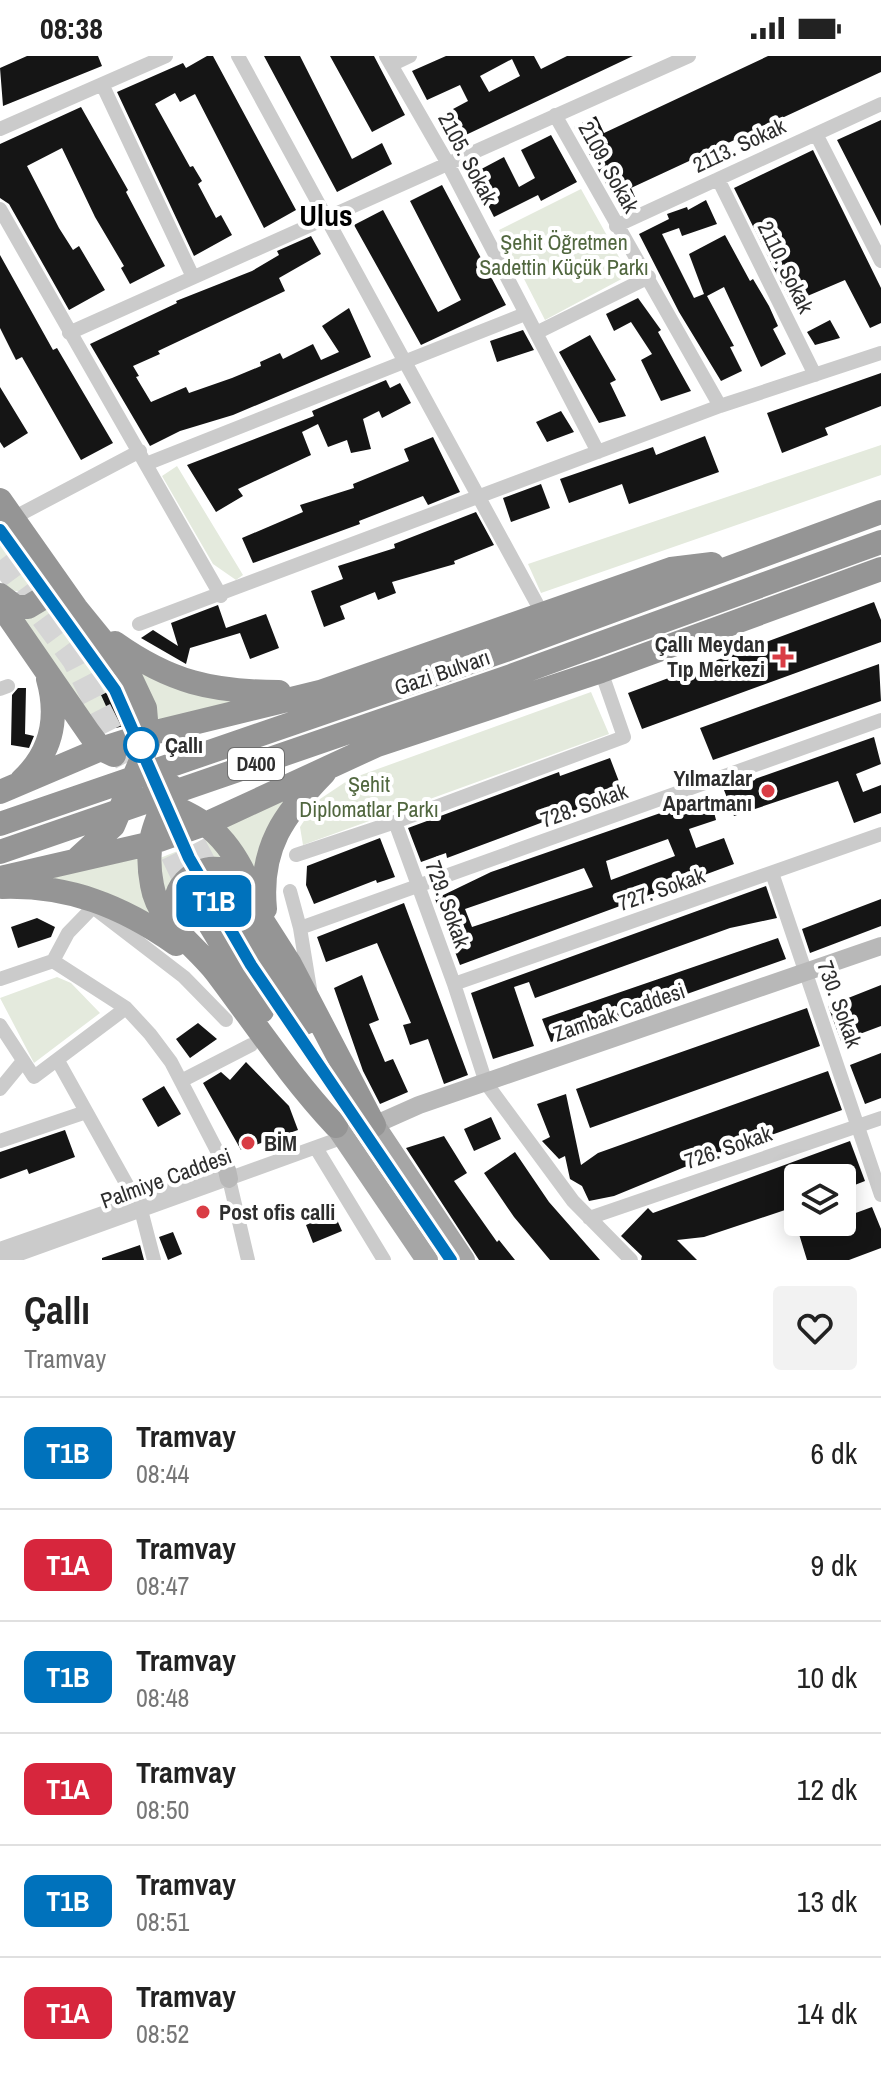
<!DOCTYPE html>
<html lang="tr">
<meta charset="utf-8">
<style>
body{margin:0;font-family:"Archivo Narrow",sans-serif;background:#f2f2f2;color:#222;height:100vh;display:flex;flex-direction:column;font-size:30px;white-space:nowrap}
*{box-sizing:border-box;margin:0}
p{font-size:26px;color:#767676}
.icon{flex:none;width:44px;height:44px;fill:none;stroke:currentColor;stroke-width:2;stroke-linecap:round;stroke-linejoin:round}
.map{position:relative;height:1204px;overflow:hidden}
.details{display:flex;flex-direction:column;background:#fff;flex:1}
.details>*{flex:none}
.badge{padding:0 16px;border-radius:12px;font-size:28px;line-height:52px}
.fabs{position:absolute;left:784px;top:1108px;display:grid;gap:16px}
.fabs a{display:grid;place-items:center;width:72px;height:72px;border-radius:8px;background:#fff;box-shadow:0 4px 20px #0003;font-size:40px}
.map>.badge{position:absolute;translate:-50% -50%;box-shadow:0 0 0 4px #fff}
.round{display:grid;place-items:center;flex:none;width:84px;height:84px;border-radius:8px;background:#f2f2f2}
.summary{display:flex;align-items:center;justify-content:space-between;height:136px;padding:0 24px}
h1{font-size:38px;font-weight:700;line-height:60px}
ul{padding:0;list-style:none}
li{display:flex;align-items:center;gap:24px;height:112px;padding:0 24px;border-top:2px solid #e0e0e0}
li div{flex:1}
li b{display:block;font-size:30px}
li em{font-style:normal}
li .badge{min-width:88px;font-weight:700;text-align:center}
.status{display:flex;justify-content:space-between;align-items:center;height:56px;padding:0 40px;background:#fff;direction:ltr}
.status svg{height:22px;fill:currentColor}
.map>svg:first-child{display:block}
.green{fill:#e4eadd}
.building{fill:#151515;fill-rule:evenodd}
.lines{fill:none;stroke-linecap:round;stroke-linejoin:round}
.highway-tunnel{stroke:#d5d5d5;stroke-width:24;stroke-dasharray:24 12;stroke-linecap:butt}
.street{stroke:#cbcbcb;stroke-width:14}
.secondary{stroke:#b8b8b8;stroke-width:18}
.primary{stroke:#a6a6a6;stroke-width:22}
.highway{stroke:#959595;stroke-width:24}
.tram{stroke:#838383;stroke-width:2}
.line-casing{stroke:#fff;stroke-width:18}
.line{stroke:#0072bc;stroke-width:12}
.poi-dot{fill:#d93d45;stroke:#fff;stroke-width:3}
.stop-dot{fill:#fff;stroke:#0072bc;stroke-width:4}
.labels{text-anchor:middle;stroke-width:8;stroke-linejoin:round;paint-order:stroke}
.shield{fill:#fff;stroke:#6d6d6d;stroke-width:2}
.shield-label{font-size:20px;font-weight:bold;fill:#2e2e2e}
.street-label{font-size:22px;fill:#2e2e2e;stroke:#fff}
.park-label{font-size:22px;fill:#51673f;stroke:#fff}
.poi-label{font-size:22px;font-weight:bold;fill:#2e2e2e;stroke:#fff;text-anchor:end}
.stop-label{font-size:22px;font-weight:bold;fill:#2e2e2e;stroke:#fff;text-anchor:start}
.district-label{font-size:30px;font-weight:bold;fill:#000;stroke:#fff}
</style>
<div class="status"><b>08:38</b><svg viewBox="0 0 49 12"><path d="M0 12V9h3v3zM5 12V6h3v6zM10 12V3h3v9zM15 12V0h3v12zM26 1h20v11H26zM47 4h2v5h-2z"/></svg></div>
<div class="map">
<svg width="881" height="1204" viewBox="0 0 881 1204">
<rect width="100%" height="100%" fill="#fff"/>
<path class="green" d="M581,133L629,219L545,264L499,174Z
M881,389V419L541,537L528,508Z
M177,410L243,519L236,524L213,508L162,420Z
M7,461L39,528L32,538L11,534L0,523V465Z
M58,535L133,639L138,655L94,665L23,564L50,551Z
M135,609L244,644L169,664L157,663Z
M591,636L609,678L303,789L300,771L317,745L350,723Z
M296,734L259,826L247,798L222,771Z
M213,781L227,808L166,849L160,802Z
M138,797L155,864L34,822Z
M57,921L71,927L100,957L34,1007L0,942Z"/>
<path class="building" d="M27,0H98L102,10L3,50L0,12Z
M207,0H213L296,154L264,172L195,38L180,46L175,37L155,48L190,111L193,110L202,125L198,128L216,162L221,159L232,179L194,200L117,36L183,7L186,12Z
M264,0H300L352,103L382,87L392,108L337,136Z
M330,0H374L405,59L372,76Z
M446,0H534L541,13L567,0H633L451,86L438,61L468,45L460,29L427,44L412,15ZM512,3L520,20L489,36L480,20Z
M768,0H881V16L631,132L635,141L618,149L574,71L596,60L604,77Z
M81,51L128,134L126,136L165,210L130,228L121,212L124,210L95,161L62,92L27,110L59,172L73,194L79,190L105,234L69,254L9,148L0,142V88Z
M881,64V170L837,84Z
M551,79L577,126L541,145L538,139L494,161L472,118L504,101L519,131L535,122L521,94Z
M813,94L881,232V267L870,272L845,224L791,247L734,132Z
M442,129L506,249L421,289L354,169L383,154L438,256L461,244L410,145Z
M706,144L717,168L682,180L679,172L662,178L694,242L704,238L689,198L725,179L750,225L753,223L769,250L778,270L773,273L786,298L761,311L724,231L707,240L734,290L730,291L742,315L721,325L679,256L639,178L669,163L667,158L687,151L688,154Z
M311,180L321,198L279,222L285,235L158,295L160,298L133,310L139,320L136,321L151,346L186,331L189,337L232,322L261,310L260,306L280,297L283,303L313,288L321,304L339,296L322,270L349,252L371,301L233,359L180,375L150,390L90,288L177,247L176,245L252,215L279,199L277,195Z
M0,199L53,294L57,292L113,387L81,404L22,301L16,304L0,272Z
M638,242L661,274L658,276L691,335L661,345L641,304L652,298L631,266L614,275L606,258Z
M830,264L840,282L815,289L807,276Z
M523,274L534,294L497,306L490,285Z
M590,279L616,324L610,327L626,360L599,367L559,296Z
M881,317V350L825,372L828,379L782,397L767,357Z
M386,324L390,332L400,327L411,347L382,362L379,355L363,363L371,393L351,397L347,384L328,391L318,368L302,376L311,399L238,433L243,440L216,456L187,409L314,360L312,355Z
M0,331L28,377L4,392L0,386Z
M561,355L574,376L547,386L536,366Z
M705,380L719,416L629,448L622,428L569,447L560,423L653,391L656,399Z
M433,381L460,436L428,449L423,440L359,465L360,468L253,507L242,482L303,456L300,449L354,432L353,428L409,405L404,393Z
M541,428L550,452L511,466L503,442Z
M476,456L494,489L454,505L455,508L392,526L396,537L378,544L375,536L340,550L345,563L324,571L311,535L343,523L338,510L395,492L394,488Z
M874,546L881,564V586L642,673L628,637Z
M218,549L226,572L266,558L279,592L250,603L240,577L190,592L186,608L141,582L153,574L178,590L171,567Z
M879,608L881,645L713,704L700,672Z
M118,631L131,668L116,672L101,639Z
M18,632H26L25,678L34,680L29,692L11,689L12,639Z
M874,681L881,708L856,718L863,736L881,729V757L854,767L838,725L734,760L724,734Z
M610,702L623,736L447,802L446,797L421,806L408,772L559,716L560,720Z
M695,745L713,752L716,764L689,773L696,792L724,782L734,808L460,909L435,843L491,816ZM668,783L675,800L611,824L606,805ZM584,812L593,831L472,871L465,853Z
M380,782L395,821L377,827L376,824L314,848L306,829L307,810Z
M766,830L777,862L730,872L535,942L529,926L514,931L534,990L493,1003L471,937Z
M881,843V870L810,897L802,873Z
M404,847L468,1019L444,1028L428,983L410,989L403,969L411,967L377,887L326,906L317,881Z
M37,862L55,871L51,881L18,892L11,871Z
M778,882L786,903L551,986L542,963Z
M362,919L379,964L369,968L385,1006L393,1003L408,1036L380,1048L363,1015L334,932Z
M881,929V970L841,985L828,950Z
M807,952L820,990L590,1072L576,1033Z
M198,967L217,983L190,1002L176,983Z
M881,997V1042L865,1048L850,1009Z
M246,1006L289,1050L298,1074L241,1094L203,1027L221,1016L230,1024Z
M828,1015L842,1054L714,1099L614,1140L589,1145L582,1130L570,1123L565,1100L559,1103L542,1085L550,1081L537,1048L566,1038L581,1109L598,1097Z
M164,1030L181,1058L158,1071L142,1043Z
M491,1061L501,1083L474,1095L464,1073Z
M65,1074L75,1101L29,1118L27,1113L0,1123V1096Z
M444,1080L467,1117L454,1125L497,1186L499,1184L515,1204H479L406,1092Z
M850,1085L865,1125L842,1134V1122H798V1147L791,1152L704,1181L677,1184L697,1204H641L642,1200L621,1180L648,1152L653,1157Z
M515,1096L549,1146L600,1204H550L514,1161L484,1117Z
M872,1151L881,1173V1192L849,1204H807L799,1178L842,1166V1162Z
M334,1157L342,1175L313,1187L306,1169Z
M173,1176L182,1198L168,1204L159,1181Z
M140,1189L144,1204H102V1202Z"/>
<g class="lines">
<path class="highway-tunnel" d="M0,504L74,604L140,733
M94,588L125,635L134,657
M177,756L216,830
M157,766L193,841"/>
<path class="street" d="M238,0L542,557
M386,0L447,106L598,396
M391,9L410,0
M102,28L193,221
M555,59L720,350
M0,73L166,0
M816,78L881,205
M718,123L815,319
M0,153L221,540
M616,170L881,48
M69,277L689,0
M536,277L649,221
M146,408L525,258
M13,462L140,395
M139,568L720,350L881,297
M601,615L624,681L395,766L454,928L486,1027L573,1145L631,1204
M0,633L8,630
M296,799L395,766
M772,817L881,1139
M290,835L300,872L310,933
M98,855L184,921L226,964
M300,872L881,664
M53,905L68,877L100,844
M0,923L53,905L126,952L150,978L171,1006L227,1114
M454,928L881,778
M0,969L34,1021L126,952
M58,1005L136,1145
M181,1025L251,989
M0,1033L23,1005
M0,1085L86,1056
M316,1092L384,1204
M229,1123L248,1204
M141,1154L154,1204
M589,1162L881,1062
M0,1193L214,1118
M3,1204L344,1081"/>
<path class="secondary" d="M374,1069L419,1049L881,890
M227,1114L229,1123"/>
<path class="primary" d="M374,1069L464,1204
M336,1070L427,1204"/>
<path class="highway" d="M0,444L76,552L128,616L145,652L148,688L113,770L79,801
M0,539L16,551H28L43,542L47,532L38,505
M0,548L89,677L101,693L114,699
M115,587C170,626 212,636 279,636
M22,724C52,696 59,662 48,623
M171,730C155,767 144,788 152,829C158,866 194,888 216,916C256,969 291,1022 336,1070
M0,736L101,693L148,678L320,636L671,513L712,508
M149,742C201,759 227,777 249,828
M0,768L503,595L881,456
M0,796L511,620L881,486
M0,822L148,788L208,767L377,689L601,615L881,513
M2,831C69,829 122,850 176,888
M218,832L305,967
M195,844L262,955
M265,853C259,792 284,758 324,717
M181,873C160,838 196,800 232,817L290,908L374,1069"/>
<path class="tram" d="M209,836L251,909L451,1204"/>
</g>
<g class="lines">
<defs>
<path id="line" d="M0,474L115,634L189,802L251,909L451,1204"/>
</defs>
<use href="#line" class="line-casing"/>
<use href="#line" class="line"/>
</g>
<g class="poi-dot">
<path d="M779 589h8v8h8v8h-8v8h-8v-8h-8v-8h8z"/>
<circle cx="768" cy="735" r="8"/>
<circle cx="248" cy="1087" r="8"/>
<circle cx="203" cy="1156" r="8"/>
</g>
<circle class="stop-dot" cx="141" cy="689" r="16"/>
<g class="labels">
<rect class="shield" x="228" y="692" width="56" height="32" rx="6"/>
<g class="shield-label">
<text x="256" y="715">D400</text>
</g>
<g class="street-label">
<text transform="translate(739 89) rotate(-25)" y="8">2113. Sokak</text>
<text transform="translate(468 102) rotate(62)" y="8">2105. Sokak</text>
<text transform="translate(609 111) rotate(61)" y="8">2109. Sokak</text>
<text transform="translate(786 211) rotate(64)" y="8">2110. Sokak</text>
<text transform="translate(442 616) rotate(-19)" y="8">Gazi Bulvarı</text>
<text transform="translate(584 749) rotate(-20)" y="8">728. Sokak</text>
<text transform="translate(661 833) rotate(-19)" y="8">727. Sokak</text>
<text transform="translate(448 848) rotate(70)" y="8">729. Sokak</text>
<text transform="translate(840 948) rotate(70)" y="8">730. Sokak</text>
<text transform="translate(619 956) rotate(-19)" y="8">Zambak Caddesi</text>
<text transform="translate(728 1091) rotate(-19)" y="8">726. Sokak</text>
<text transform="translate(166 1122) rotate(-20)" y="8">Palmiye Caddesi</text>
</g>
<g class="park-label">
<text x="564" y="194">Şehit Öğretmen<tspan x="564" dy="25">Sadettin Küçük Parkı</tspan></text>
<text x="369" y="736">Şehit<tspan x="369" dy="25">Diplomatlar Parkı</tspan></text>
</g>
<g class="poi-label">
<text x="765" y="596">Çallı Meydan<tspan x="765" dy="25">Tıp Merkezi</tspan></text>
<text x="752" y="730">Yılmazlar<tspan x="752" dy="25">Apartmanı</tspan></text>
<text x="264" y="1095" text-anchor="start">BİM</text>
<text x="219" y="1164" text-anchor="start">Post ofis calli</text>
</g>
<g class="stop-label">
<text x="165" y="697">Çallı</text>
</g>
<g class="district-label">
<text x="326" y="170">Ulus</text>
</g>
</g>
</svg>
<div class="fabs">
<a><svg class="icon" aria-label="layers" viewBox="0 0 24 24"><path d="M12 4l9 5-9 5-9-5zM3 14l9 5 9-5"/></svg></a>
</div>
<b class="badge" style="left:214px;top:845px;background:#0072bc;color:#fff">T1B</b>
</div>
<section class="details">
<div class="summary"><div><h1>Çallı</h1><p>Tramvay</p></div><a class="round"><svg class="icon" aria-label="heart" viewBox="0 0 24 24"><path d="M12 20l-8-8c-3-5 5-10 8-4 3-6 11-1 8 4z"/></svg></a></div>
<ul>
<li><span class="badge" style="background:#0072bc;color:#fff">T1B</span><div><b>Tramvay</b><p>08:44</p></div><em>6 dk</em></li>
<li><span class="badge" style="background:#d7263d;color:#fff">T1A</span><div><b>Tramvay</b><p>08:47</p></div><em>9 dk</em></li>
<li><span class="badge" style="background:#0072bc;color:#fff">T1B</span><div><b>Tramvay</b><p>08:48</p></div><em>10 dk</em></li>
<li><span class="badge" style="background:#d7263d;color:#fff">T1A</span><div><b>Tramvay</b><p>08:50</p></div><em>12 dk</em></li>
<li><span class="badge" style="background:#0072bc;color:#fff">T1B</span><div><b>Tramvay</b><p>08:51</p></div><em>13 dk</em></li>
<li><span class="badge" style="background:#d7263d;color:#fff">T1A</span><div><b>Tramvay</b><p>08:52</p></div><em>14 dk</em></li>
</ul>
</section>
